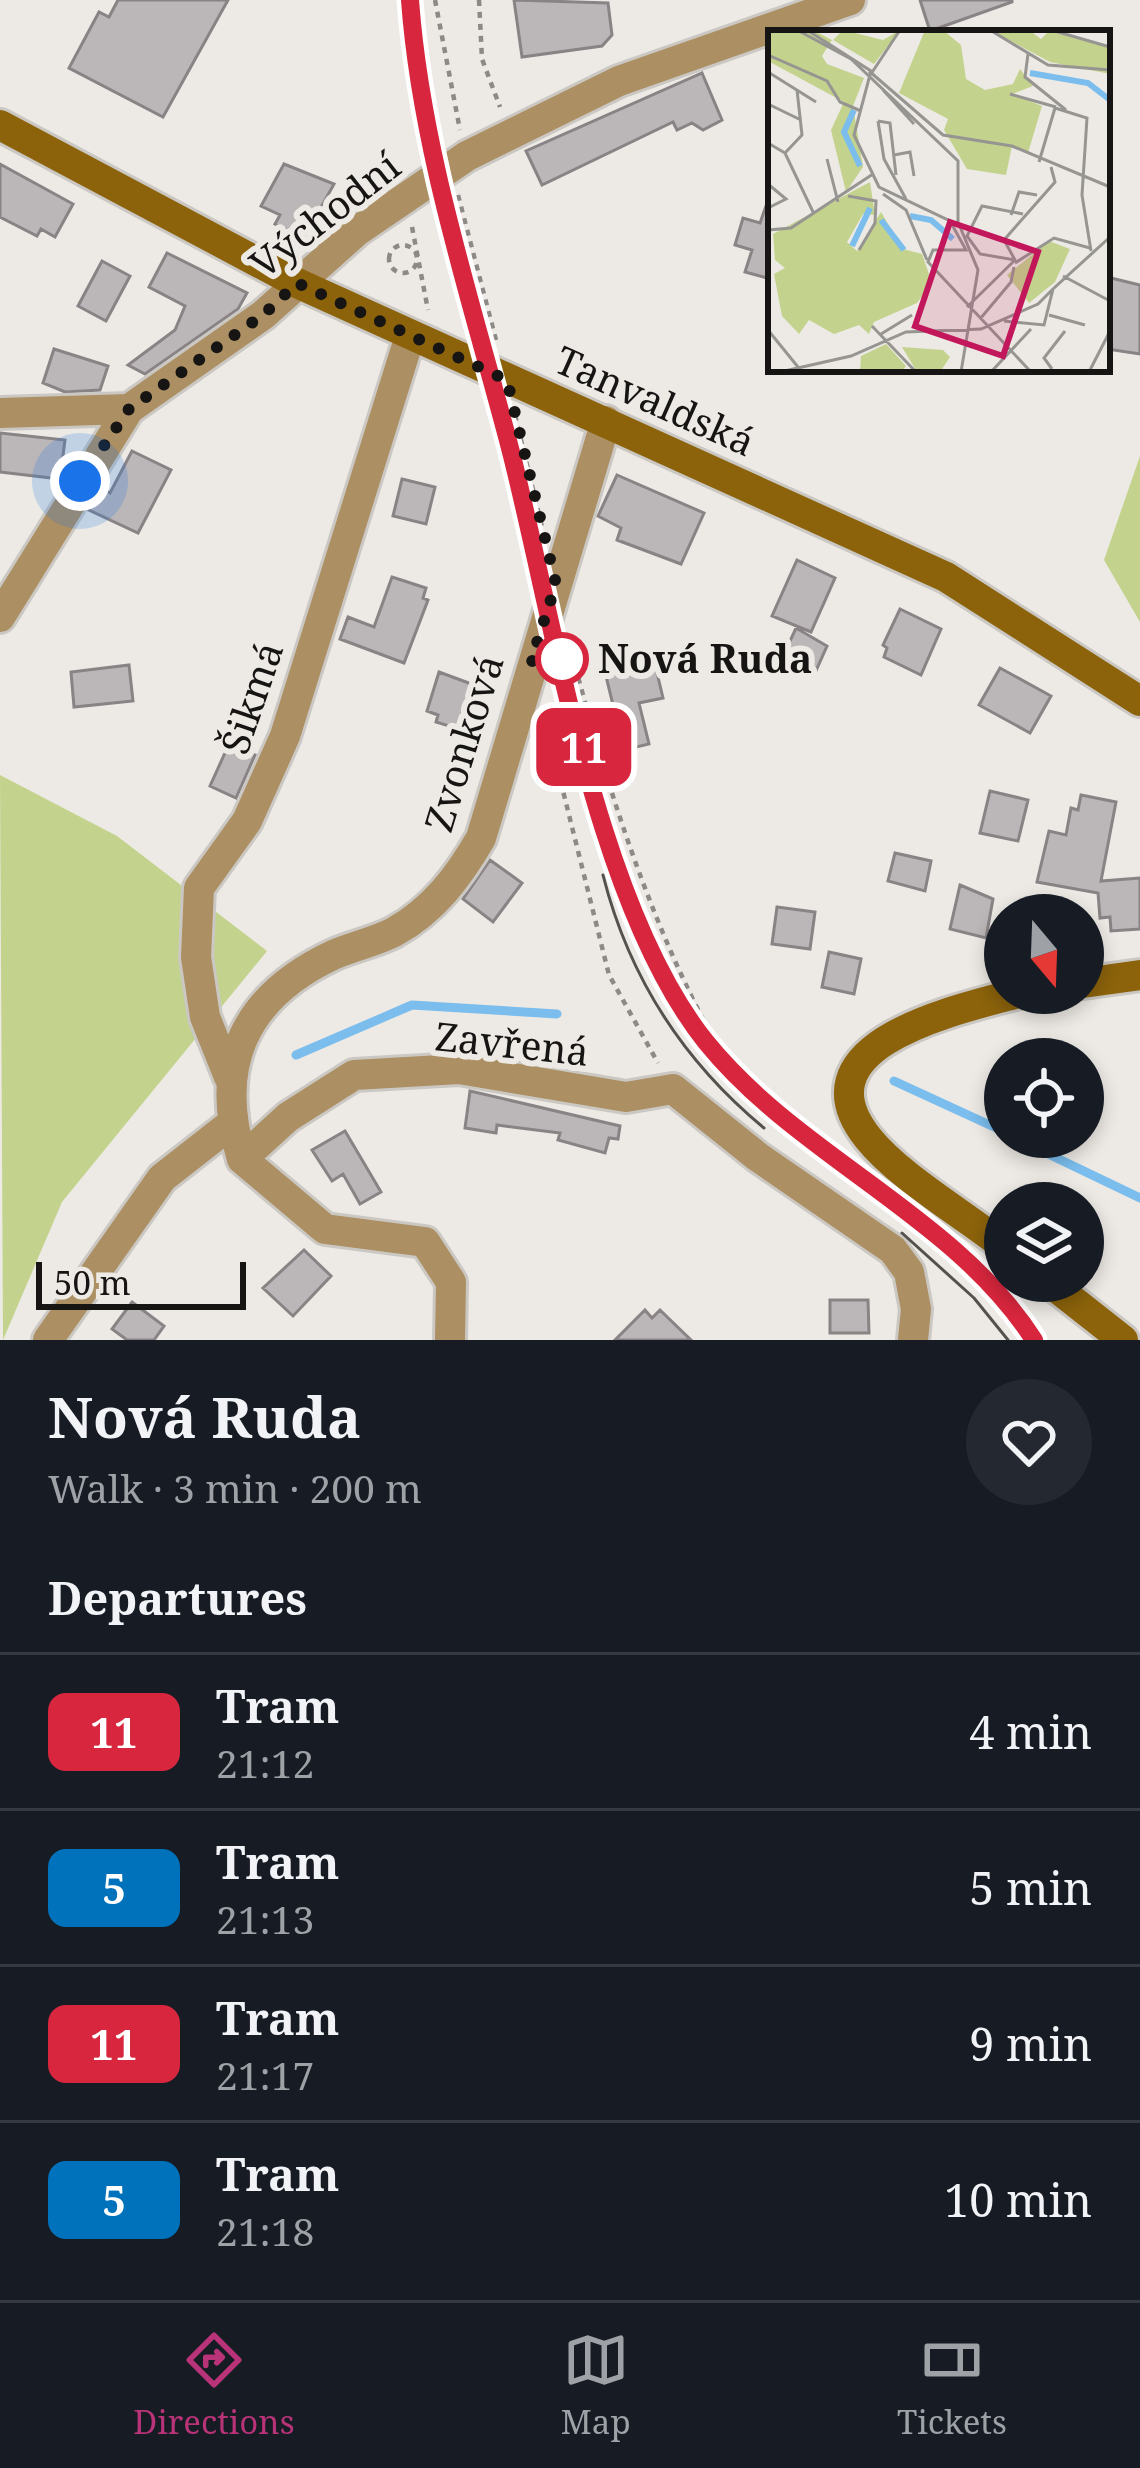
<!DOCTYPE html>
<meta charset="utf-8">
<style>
body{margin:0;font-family:"Noto Serif",serif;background:#242831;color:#f1f3f6;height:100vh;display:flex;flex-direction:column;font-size:45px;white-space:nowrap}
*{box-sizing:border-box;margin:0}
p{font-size:39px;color:#9ea1a6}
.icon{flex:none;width:66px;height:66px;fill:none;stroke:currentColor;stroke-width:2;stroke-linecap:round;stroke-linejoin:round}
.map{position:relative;height:1340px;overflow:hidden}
.panel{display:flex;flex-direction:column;background:#171b24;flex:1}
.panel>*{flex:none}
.badge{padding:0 24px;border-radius:18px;font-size:42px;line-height:78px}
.needle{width:78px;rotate:161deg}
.tools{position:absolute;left:984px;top:894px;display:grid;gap:24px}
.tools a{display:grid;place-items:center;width:120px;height:120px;border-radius:50%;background:#171b24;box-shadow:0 6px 18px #0003;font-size:60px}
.scale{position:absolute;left:36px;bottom:30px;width:210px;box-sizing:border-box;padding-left:12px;border:6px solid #161513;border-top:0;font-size:33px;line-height:42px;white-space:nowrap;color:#161513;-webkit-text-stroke:9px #edeae5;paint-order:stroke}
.you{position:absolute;width:60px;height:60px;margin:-30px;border:9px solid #fff;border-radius:50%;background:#1a73e8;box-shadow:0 0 0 18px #1a73e833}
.map>.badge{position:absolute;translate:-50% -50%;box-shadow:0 0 0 6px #fff}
h2{padding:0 48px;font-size:45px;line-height:108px}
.round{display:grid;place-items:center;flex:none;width:126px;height:126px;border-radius:63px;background:#242831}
.headline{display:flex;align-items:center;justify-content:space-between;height:204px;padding:0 48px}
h1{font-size:57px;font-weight:700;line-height:90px}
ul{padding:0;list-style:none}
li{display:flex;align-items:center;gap:36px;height:156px;padding:0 48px;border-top:3px solid #363941}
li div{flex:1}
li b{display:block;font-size:45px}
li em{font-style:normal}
li .badge{min-width:132px;font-weight:700;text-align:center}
.tab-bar{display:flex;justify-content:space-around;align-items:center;height:168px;border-top:3px solid #363941;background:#171b24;font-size:33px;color:#9ea1a6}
.tab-bar a{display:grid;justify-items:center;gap:6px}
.tab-bar .selected{color:#b83378}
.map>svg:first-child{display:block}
.green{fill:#c3d38d}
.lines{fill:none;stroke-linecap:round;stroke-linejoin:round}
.stream{stroke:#7bbded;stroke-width:9}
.building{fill:#bbb6b8;stroke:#898386;stroke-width:3}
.street-casing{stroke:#cbc8c3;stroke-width:36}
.secondary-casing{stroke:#cbc8c3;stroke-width:36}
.path{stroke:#8c8986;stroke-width:4.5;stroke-dasharray:6 6;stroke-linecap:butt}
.street{stroke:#ac8f62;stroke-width:30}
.secondary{stroke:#8c630b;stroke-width:30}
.tram{stroke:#54524f;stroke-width:3}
.line-casing{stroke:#fff;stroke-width:27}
.line{stroke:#d7263d;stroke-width:18}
.walk{stroke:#161513;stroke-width:12;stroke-dasharray:0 21.6}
.stop-dot{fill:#fff;stroke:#d7263d;stroke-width:6}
.labels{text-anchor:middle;stroke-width:12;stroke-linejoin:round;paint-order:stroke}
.street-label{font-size:39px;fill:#161513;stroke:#edeae5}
.stop-label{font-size:39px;font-weight:bold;fill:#161513;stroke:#edeae5;text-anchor:start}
.inset-river{fill:none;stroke:#7bbded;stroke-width:6}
.inset-road{fill:none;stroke:#979591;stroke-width:3}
.view{fill:#c2185b;fill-opacity:0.15;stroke:#c2185b;stroke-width:6}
.inset-edge{fill:none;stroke:#161513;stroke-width:6}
</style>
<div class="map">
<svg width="1140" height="1340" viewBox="0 0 1140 1340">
<rect width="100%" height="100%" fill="#edeae5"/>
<path class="green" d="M1140,456V622L1104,560Z
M0,775L117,836L267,951L62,1202L3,1340Z"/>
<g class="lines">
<path class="stream" d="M296,1055L412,1005L557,1014
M894,1081L1005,1132
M1013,1137L1140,1198"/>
</g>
<path class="building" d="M118,0H228L163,117L69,68L99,12L109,17Z
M514,0L608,3L612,35L602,46L522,57Z
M920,0H1012V2L930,31Z
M702,73L722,120L703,130L692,123L677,130L673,122L542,185L526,151Z
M0,164L73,204L55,237L41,229L37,236L0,217Z
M284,164L334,184L304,238L275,224L280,215L261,206Z
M766,206L771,207V279L745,272L752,250L735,245L743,218L760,223Z
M167,253L247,293L238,309L145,374L128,365L175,330L185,306L149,287Z
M102,261L130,276L106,321L78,306Z
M1107,277L1140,285V354L1107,349Z
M54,349L108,366L100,390L65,392L43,383Z
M0,433L65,440L60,479L0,472Z
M132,451L171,470L138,533L89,510L102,489L110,493Z
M617,475L704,513L681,564L617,540L621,528L598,516Z
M402,479L435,487L426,524L393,516Z
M797,560L835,578L811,632L772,616Z
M392,577L426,588L423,598L428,600L404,663L340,639L348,617L374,627Z
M900,609L941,629L921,675L884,657L887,648L883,645Z
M796,628L827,646L815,673L783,656Z
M653,656L663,698L639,703L649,744L624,750L604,668Z
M129,665L133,701L74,707L71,672Z
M1000,668L1051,696L1030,733L979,705Z
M439,672L485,689L473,726L464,724L462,730L436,722L438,715L427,711Z
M229,744L255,755L236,798L210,786Z
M990,791L1028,800L1018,841L980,833Z
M1081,795L1116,802L1101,881L1140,878V929L1111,931L1110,917L1100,918L1098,893L1037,882L1049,831L1066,835L1071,808L1078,810Z
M895,853L931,861L925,891L888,881Z
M490,860L522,883L493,922L463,899Z
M960,885L993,899L986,938L950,929Z
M777,907L815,912L810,949L772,944Z
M829,952L861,959L854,994L822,987Z
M470,1091L620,1126L618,1139L609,1138L605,1153L558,1140L560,1133L497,1125L496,1133L465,1128Z
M345,1131L381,1192L360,1204L343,1174L332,1181L312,1150Z
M304,1250L331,1276L293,1316L263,1288Z
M830,1300H868L869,1333H830Z
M132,1302L164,1326L154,1340H127L112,1329Z
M645,1310L652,1318L660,1310L691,1340H615Z"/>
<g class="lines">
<defs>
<path id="street" d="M0,413L129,409
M0,617L129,409L263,315L357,231L467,156L619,81L850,0
M229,1077L205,1017L196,957L199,888L247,821L285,736L410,336
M242,1159C213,1065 244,997 333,955C353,946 375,942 394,932C434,910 459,876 481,838L606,421
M48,1340L162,1178L231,1124
M450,1340L451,1282L425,1242L325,1229L242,1159L288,1117L354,1075L459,1069L626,1097L673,1089L758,1157L893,1250L909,1272L916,1309L913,1340"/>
<path id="secondary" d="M0,125L297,283L946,577L1140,701
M1083,983L1140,975
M1005,1247C965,1215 899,1177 868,1138C793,1044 959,1009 1019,993
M1048,1281L1123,1340"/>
</defs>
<use href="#street" class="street-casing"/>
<use href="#secondary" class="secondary-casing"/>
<path class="path" d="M435,0L460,130
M479,0L482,59L500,107
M458,195L496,340
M412,227L428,310
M389 259a14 14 0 1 1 28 0a14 14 0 1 1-28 0Z
M515,415L542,527
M569,643C604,776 644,907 708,1029
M546,723L609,975L658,1063"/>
<use href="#street" class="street"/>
<use href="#secondary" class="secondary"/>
<path class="tram" d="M410,0C421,149 472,298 509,443C552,616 596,906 706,1043C799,1157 954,1215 1034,1340
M603,875C629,978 683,1061 764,1128
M902,1233L974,1298L1008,1340"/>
</g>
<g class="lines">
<defs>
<path id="line" d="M410,0C421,152 473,305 511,452C555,625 596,905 706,1042C799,1157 954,1215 1034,1340"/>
</defs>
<use href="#line" class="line-casing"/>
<use href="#line" class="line"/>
<path class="walk" d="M80,481L129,409L263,315L297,283L507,380L556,584L531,661L562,659"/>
</g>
<circle class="stop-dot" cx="562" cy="659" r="24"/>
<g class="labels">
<g class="street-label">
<text transform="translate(325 215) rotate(-38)" y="14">Východní</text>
<text transform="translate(655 401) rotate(24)" y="14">Tanvaldská</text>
<text transform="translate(252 698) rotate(-71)" y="14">Šikmá</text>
<text transform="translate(464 743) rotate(-73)" y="14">Zvonková</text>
<text transform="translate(512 1044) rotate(6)" y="14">Zavřená</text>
</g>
<g class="stop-label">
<text x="598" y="673">Nová Ruda</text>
</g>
</g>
<g transform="translate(768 30)">
<rect width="342" height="342" fill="#edeae5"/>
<path d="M0,0H45L64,10L54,26L59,34L96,48L85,76L95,137L78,162L63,100L76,72L0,31ZM75,0L115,10L132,0L106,34L65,10ZM157,0H175L193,15L198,49L217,60L245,54L252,39L265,56L244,64L274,76L260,123L244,116L238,145L199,139L176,100L180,89L131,63ZM222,0H261L273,9L281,1L342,18V44L282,32ZM102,152L107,185L95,184L79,212L89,221L113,182L135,219L154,224L164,253L149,273L106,292L101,304L91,295L66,304L41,290L31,304L14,286L6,244L17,238L7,230L5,204ZM281,211L302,219L287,252L261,273L239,245ZM118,314L138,336L133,342H92L93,326ZM134,317L175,320L182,327L172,342H149Z" fill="#c3d38d"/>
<path class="inset-river" d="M262,43L320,53L342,70M86,80L76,102L92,136M142,186L163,190L185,209M113,190L136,220M84,216L102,178"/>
<path class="inset-road" d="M29,0L83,29L190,131V192L210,240L193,342M39,0L103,41L86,105L111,157L182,191L198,220H165L160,232L263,342M222,0L280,35L342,40M283,0L342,17M260,24L257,47L298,80M0,25L59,51L72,72L93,81M101,41L175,105L244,116L342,157M0,42L48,72M103,44L132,0M115,60L146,94M242,64L288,77M0,74L33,90M110,91L116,129L138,169M110,91L122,93L128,145M0,113L17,123L46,184M17,123L34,105L29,60M126,125L142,122L146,146M59,129L70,172M271,132L287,78L319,88L314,165L323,221M0,154L18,169L0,178M115,164L138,180L159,230M80,166L108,171L107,193L91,220M255,184L214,176L199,206L212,224L247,230L236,210L287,152L283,137M243,185L251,162L269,165M0,200L23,198L105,144M247,233L286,208L322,218M295,246L342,271M199,277L247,230M281,285L317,295M212,289L243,252L246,237M236,291L276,295L285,259L342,207M104,296L148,342M0,300L30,337M113,304L144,285M284,339L276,328L297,301M12,342L83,326L138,302L213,299L270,274L285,259M223,342L263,299M321,342L342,301"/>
<path class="view" d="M182,192L270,222L235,326L147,296Z"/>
<rect width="342" height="342" class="inset-edge"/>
</g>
</svg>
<div class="tools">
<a><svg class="needle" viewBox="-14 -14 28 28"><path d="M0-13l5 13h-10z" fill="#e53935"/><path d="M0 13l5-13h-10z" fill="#9ea1a6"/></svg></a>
<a><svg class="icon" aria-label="locate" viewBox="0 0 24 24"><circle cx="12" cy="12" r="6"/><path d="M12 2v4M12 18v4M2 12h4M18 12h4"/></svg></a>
<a><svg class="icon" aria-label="layers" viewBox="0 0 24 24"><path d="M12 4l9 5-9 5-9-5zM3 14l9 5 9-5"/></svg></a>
</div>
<div class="scale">50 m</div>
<div class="you" style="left:80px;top:481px"></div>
<b class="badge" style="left:584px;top:747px;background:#d7263d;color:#fff">11</b>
</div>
<section class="panel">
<div class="headline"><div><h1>Nová Ruda</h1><p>Walk · 3 min · 200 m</p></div><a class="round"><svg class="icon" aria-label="heart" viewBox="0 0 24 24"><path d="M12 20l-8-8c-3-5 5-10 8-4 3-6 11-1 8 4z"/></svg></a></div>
<h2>Departures</h2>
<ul>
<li><span class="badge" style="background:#d7263d;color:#fff">11</span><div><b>Tram</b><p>21:12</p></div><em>4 min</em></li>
<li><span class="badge" style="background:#0072bc;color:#fff">5</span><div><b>Tram</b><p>21:13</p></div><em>5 min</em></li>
<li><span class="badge" style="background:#d7263d;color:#fff">11</span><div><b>Tram</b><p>21:17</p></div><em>9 min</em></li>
<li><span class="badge" style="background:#0072bc;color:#fff">5</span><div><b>Tram</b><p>21:18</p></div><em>10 min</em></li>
</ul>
</section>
<nav class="tab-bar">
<a class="selected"><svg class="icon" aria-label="directions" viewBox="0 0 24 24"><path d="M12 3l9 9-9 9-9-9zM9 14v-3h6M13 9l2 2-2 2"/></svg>Directions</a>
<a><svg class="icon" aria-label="map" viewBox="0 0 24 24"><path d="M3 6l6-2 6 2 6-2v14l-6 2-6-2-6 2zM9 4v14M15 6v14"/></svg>Map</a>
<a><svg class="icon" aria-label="tickets" viewBox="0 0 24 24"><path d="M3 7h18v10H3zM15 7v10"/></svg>Tickets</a>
</nav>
